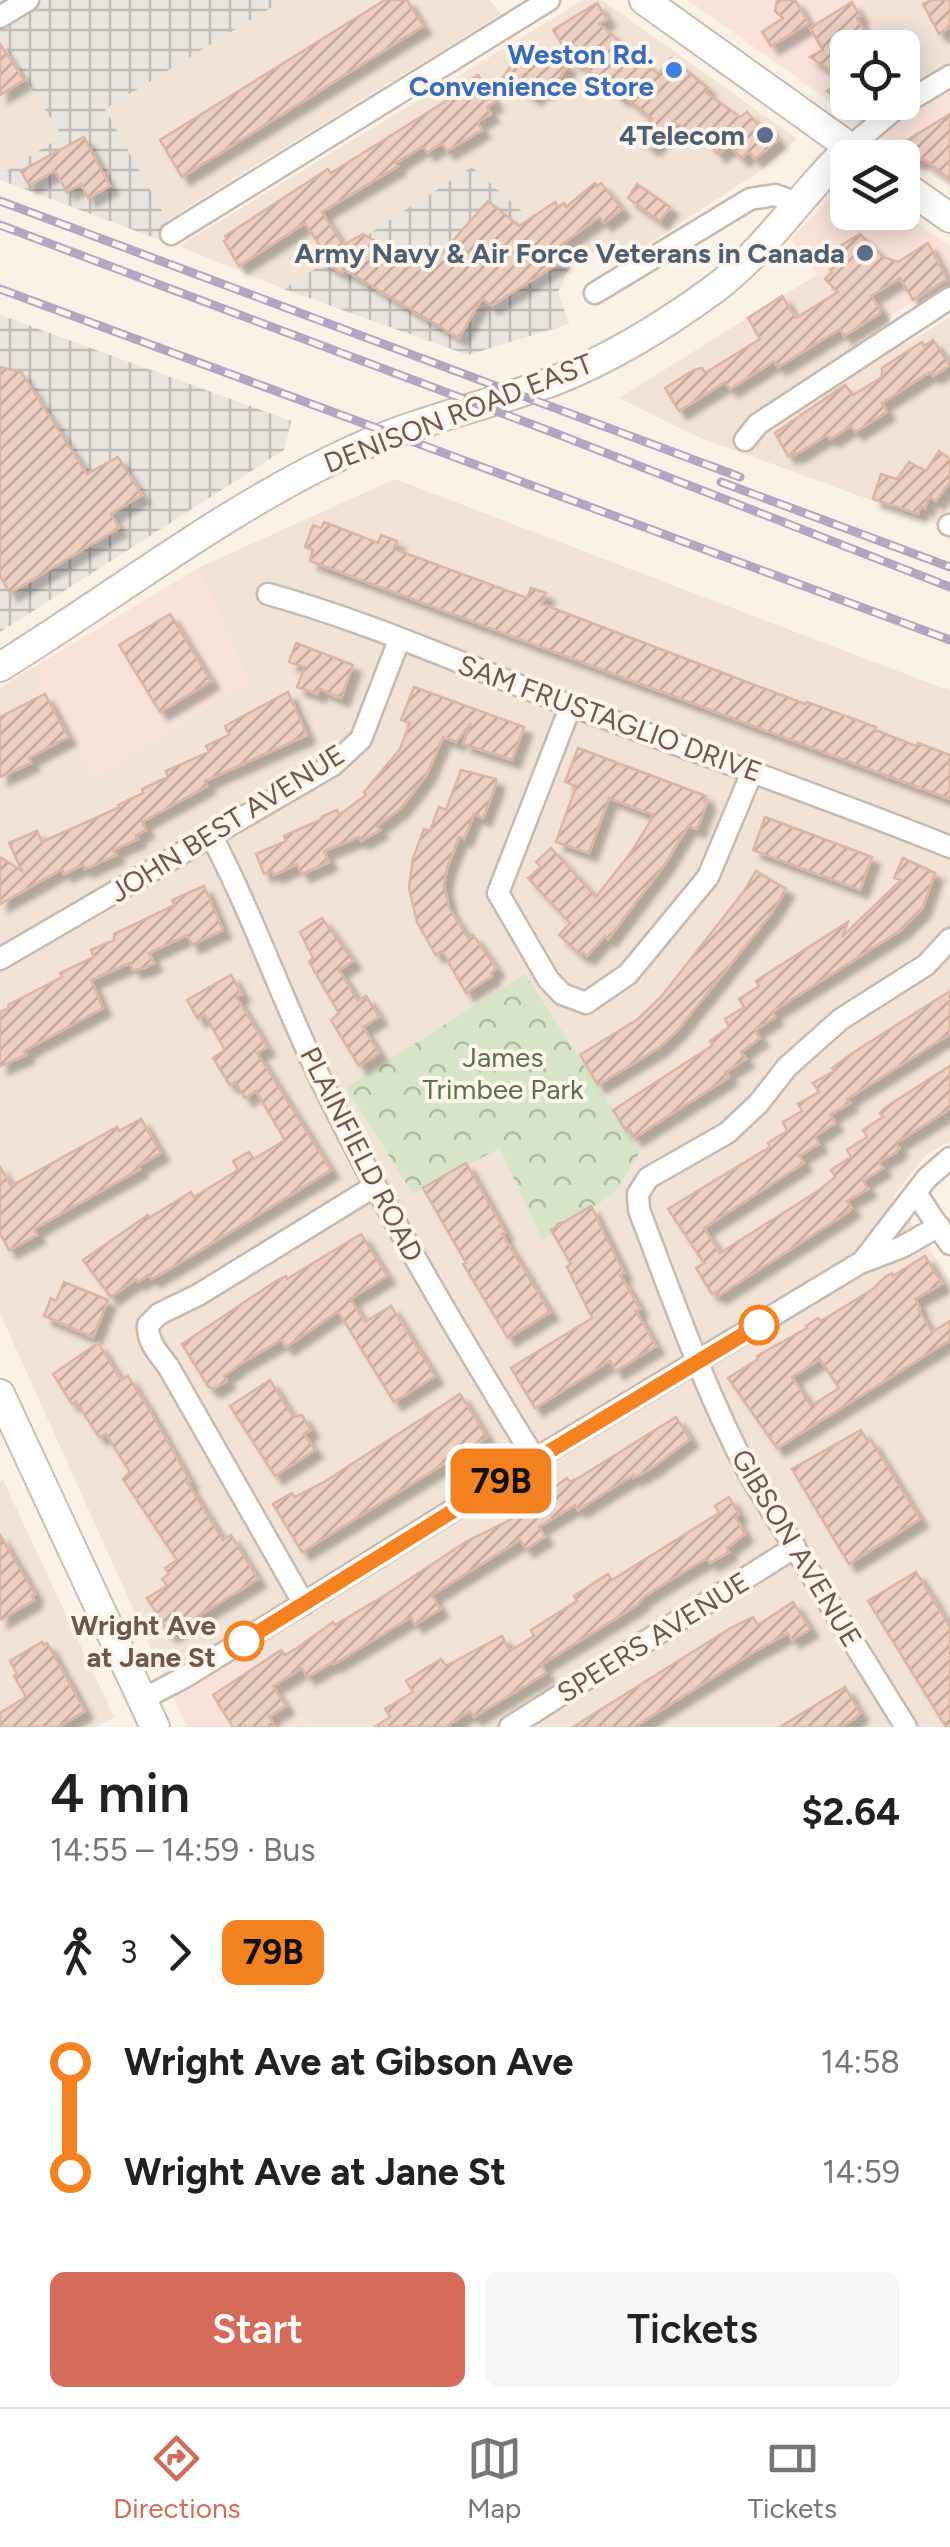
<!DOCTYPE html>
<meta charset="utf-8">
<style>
body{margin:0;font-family:Figtree,sans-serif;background:#f6f6f6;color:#222;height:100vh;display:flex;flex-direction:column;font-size:38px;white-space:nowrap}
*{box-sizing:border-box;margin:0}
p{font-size:32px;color:#767676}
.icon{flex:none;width:55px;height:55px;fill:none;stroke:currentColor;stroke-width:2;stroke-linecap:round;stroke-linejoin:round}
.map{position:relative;height:1727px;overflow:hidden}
.sheet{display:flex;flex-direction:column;background:#fff;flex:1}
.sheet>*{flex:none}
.badge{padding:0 20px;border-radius:15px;font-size:35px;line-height:65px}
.buttons{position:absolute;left:830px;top:30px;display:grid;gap:20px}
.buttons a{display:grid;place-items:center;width:90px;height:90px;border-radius:15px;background:#fff;box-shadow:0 5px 25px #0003;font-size:50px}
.map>.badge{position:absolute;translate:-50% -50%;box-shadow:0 0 0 5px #fff}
.legs{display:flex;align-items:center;gap:15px;height:110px;padding:0 50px;font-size:32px}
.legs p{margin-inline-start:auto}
.summary{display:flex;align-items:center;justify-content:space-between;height:170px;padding:0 50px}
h1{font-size:55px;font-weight:600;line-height:75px}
.cta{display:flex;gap:20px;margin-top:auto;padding:20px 50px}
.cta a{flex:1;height:115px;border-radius:15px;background:#d56b59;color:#fff;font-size:40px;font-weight:600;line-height:115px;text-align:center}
.cta a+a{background:#f6f6f6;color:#222}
ul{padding:0 50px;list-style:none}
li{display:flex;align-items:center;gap:35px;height:110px;font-size:38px}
li i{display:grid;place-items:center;width:15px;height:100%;margin:0 12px;background:currentColor}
li i::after{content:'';width:25px;height:25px;margin:-12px;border:8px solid;border-radius:50%;background:#fff}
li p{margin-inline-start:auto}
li:first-child i{background:linear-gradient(#0000 50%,currentColor 0)}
li:last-child i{background:linear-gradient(currentColor 50%,#0000 0)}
.tabs{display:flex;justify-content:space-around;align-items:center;height:140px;border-top:2px solid #e0e0e0;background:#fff;font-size:28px;color:#767676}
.tabs a{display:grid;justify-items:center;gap:5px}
.tabs .selected{color:#d56b59}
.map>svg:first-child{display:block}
.residential{fill:#f0e2d5}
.commercial{fill:#f9e1db}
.industrial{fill:url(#industrial-grid)}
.park{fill:url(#park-crowns)}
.building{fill:url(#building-hatch);stroke:#dcb5a3;stroke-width:2.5;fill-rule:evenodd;filter:url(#shadow)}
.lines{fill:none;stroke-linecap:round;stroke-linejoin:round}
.street-casing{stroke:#cab8ad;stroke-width:25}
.secondary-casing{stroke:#cebaae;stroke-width:32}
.street{stroke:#fff;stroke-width:20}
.secondary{stroke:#fff;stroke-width:28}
.rail-casing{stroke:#b3a6c2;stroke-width:9}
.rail{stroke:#fdf5ec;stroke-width:5;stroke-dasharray:15;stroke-linecap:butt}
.line-1-casing{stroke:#fff;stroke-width:22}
.line-1{stroke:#f58220;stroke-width:15}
.shop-dot{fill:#3f7fe0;stroke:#fdf5ec;stroke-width:4}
.service-dot{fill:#5c6f8a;stroke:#fdf5ec;stroke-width:4}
.stop-1-dot{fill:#fff;stroke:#f58220;stroke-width:5}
.labels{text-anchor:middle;stroke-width:8;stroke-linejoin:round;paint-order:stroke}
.shop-label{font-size:28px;font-weight:bold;fill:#366cbe;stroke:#fdf5ec;text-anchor:end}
.service-label{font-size:28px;font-weight:bold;fill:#4e5e75;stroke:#fdf5ec;text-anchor:end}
.street-label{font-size:28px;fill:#70574e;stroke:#fdf5ec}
.park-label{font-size:28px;fill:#587447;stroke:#fdf5ec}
.stop-label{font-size:28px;font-weight:bold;fill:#70574e;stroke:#fdf5ec;text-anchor:end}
</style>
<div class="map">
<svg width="950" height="1727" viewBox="0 0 950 1727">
<defs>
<pattern id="industrial-grid" width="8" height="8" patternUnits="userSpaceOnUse" patternTransform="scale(2.5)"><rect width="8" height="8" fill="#eae4df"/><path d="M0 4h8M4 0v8" fill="none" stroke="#c2bcb7"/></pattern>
<pattern id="park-crowns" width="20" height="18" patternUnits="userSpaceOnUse" patternTransform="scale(2.5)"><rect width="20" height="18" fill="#d5e5c6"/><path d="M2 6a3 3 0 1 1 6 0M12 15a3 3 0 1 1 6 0" fill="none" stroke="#b1bca3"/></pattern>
<pattern id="building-hatch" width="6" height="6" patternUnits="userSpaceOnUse" patternTransform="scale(2.5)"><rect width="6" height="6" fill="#eccfc1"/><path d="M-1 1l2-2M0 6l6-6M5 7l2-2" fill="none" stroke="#c4ab9f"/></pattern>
<filter id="shadow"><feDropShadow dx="8" dy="8" stdDeviation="2.5" flood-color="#0004"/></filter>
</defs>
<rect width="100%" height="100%" fill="#f9f0e6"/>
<path class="residential" d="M283,0H490L501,14L167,220L105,109Z
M583,0H602L797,139L757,173L630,256L607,249L574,258L472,168L284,289L179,246Z
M864,0H950V92L928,106L903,64L902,48L892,47Z
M0,39L62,136L0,175Z
M818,274L834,297L872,289L904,345L950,317V529L698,437L619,398Z
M395,479L950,691V1141L925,1156L893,1197L950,1279V1727H307L244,1625L163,1675L0,1313V688L34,667L94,779L250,682L198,568Z
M3,1480L114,1717L97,1727H0V1482Z"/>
<path class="commercial" d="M688,0H864L892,47L848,48V102H902L903,64L928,106L950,92V187Z
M847,185L848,212L902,213L950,246V279L888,317L872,289L834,297L791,239L842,186Z
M198,568L250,682L94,780L34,667Z
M244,1625L307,1727H187L163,1675Z"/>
<path class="industrial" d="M0,0H283L105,109L167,220L160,240L0,180V175L62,136L0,39Z
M472,167L574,258L558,292L569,324L468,355L284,289Z
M0,315L291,421L284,450L0,632Z"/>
<path class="park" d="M525,974L640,1152L613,1194L542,1240L500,1148L413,1194L346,1087Z"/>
<path class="building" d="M385,0H407L423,26L182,177L160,140Z
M777,0H795L809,23L771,46L762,32L783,18L775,11Z
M931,0H950V27L939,34L923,4Z
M852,2L860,16L857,18L876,48H848V106L827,91L838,84L829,70L810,57L823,50L810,28Z
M597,3L607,19L599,24L658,74L671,58L708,88L705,92L740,117L747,112L762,130L767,126L778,140L755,159L749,152L741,158L730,145L718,154L700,131L696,136L674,122L652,148L637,136L652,119L623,95L621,98L576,60L574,63L553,30Z
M0,44L24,80L0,95Z
M537,45L568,65L555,85L551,82L545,91L541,88L534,97L503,77L517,57L520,60L526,51L531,54Z
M478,75L495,102L487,107L491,114L477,122L482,130L447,151L442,143L427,153L423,146L396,163L398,166L322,212L343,245L363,234L426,271L488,201L519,226L555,202L558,207L564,203L566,207L595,183L597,186L601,183L622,209L604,223L599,217L551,252L562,261L491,306L482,298L459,338L343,269L342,273L319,259L326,255L305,223L239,266L224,241L227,239L225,236L328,169L331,173L449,99L462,89L461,86Z
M950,114V179L922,158L916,162L896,147Z
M84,137L110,186L88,198L81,184L67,192L55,171L29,185L21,171Z
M637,184L670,207L660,221L628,198Z
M860,234L883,257L898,262L928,243L947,279L913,300L900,278L871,296L881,310L879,314L844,336L840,329L778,367L774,361L730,389L725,382L679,411L665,388L694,370L702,368L705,373L760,339L748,318L782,296L796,318L838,292L825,279L832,272L830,270L843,261L828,253Z
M933,340L950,365L933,376L930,372L882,403L887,412L855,432L851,426L830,439L827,435L795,455L793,452L788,456L775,433L845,385L853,395L882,377V368L894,360L922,342L924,346Z
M0,367L21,372L87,474L118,457L142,495L111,514L119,528L10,593L0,576Z
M939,451L950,459V482L936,501L929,496L925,508L920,506L918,514L873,499L881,474L897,479L909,462L926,471Z
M324,522L378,543L381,535L397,541L394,549L527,598L531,588L546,593L542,604L805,704L807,702L876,727L875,730L916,746L918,743L950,755V799L310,561L313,550L305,547L313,525L321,528Z
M170,614L211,681L160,712L119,645Z
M296,643L353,665L341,698L319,689L317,694L297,687L305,667L289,662Z
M414,687L524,727L512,760L463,744L471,723L456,742L443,737L427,774L401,808L377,826L380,830L361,841L359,837L324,851L329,862L302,874L297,864L274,875L272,871L264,874L256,854L286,841L284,836L320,820L323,816L337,810L339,815L366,795L364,792L400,749L410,723L401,720Z
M288,692L307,735L205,781L207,786L142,822L146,830L136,835L138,839L113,850L116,855L85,869L83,865L64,874L62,869L0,904V857L22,871L9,843L37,831L42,842L120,807L118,805L143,793L142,789L168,777L166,771L209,752L206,746L229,735L225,726Z
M45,694L68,737L29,758L31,763L0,777V717Z
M578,748L706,796L704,801L707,802L697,829L688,826L665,864L608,939L605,936L587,956L583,953L581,955L559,935L570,923L528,878L541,867L536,862L551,848L596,897L632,851L654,815L609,798L589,853L556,842L576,786L565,782Z
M461,770L496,779V784L483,818L474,814L464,839L459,837L447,868L444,885L449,908L468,938L473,935L496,968L491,973L492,976L466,993L442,951L436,955L417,922L409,888L413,858L424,829L430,831L439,807L446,810Z
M765,817L872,857L860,890L753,850Z
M903,858L935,873L922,909L901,930L772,1012L775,1017L755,1030L760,1038L741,1052L746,1059L726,1072L729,1077L634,1138L630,1130L627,1132L613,1110L713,1045L710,1041L729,1027L725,1019L744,1007L739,999L759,986L756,981L848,922L842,937L901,880L894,878Z
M756,871L786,889L771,914L677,1031L660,1047L598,1085L580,1055L638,1019L661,997L744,891Z
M204,886L223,930L192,945L187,935L149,953L154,963L144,968L133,970L130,963L91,980L103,1008L24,1051L26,1055L0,1066V1012L9,1008L8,1005L62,977L60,973L94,957L91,950L114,940V934L175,905L172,900Z
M322,918L353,961L339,970L358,1001L366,996L379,1017L363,1027L379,1053L359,1066L331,1020L339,1013L309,962L313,958L300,932Z
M231,975L242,994L236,997L267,1047L257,1053L331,1170L188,1258L152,1279L148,1275L138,1282L136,1279L111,1297L83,1260L148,1215L149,1218L191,1192L194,1197L238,1170L233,1161L249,1152L254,1159L285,1140L256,1091L245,1098L235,1082L230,1085L213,1058L225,1050L205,1015L198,1019L187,1000Z
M950,991V1034L847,1099L850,1103L830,1115L835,1123L815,1136L819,1144L799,1156L804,1163L704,1228L720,1253L818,1191L835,1177L831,1170L851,1157L847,1150L867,1137L863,1130L883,1117L880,1113L886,1107L950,1066V1109L896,1143L899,1148L896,1152L879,1162L883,1168L863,1181L868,1189L847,1201L852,1208L848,1212L718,1296L716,1292L712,1294L696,1268L704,1263L668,1209L770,1147L768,1143L787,1131L783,1122L802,1111L798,1104L819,1092L813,1083L834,1071L832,1068L851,1054Z
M141,1119L161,1153L138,1166L140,1169L34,1229L37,1235L9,1250L0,1234V1167L11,1186L117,1127L119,1131Z
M466,1163L505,1232L502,1234L550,1312L508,1338L463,1264L466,1263L423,1188Z
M591,1206L624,1273L620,1275L640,1309L636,1311L656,1346L616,1371L610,1361L535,1408L511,1368L592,1318L567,1267L571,1264L551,1230Z
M361,1234L387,1276L350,1299L365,1322L391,1306L435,1376L394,1402L338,1311L286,1347L281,1340L240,1364L224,1376L227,1381L213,1389L208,1386L182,1344L276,1281L286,1276L287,1279Z
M925,1256L942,1284L915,1299L920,1308L918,1309L932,1332L950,1321V1340L777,1448L728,1378L758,1359L757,1356L807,1328L806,1326L818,1318L820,1321L826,1318L873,1289L885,1277L892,1273L893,1276ZM820,1359L839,1388L811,1406L792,1377Z
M64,1282L108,1300L93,1337L44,1316L51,1298L56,1301Z
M98,1343L121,1380L128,1376L150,1411L190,1481L187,1482L223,1540L231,1535L258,1579L169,1634L147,1598L167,1586L162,1579L169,1574L165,1568L177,1560L123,1479L130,1472L106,1434L99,1437L76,1401L72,1404L53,1374Z
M270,1380L293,1417L302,1415L311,1430L304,1434L315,1450L275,1476L230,1406Z
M460,1394L487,1437L302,1552L273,1504L292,1493L295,1497L324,1482Z
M676,1417L690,1439L653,1467L634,1478L633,1475L578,1510L575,1505L539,1527L545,1537L526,1549L520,1540L432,1595L440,1609L415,1625L411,1617L334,1664L333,1662L307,1677L302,1668L273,1686L286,1706L269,1717L275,1727H233L213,1695L281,1650L285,1655L297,1648L333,1622L335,1625L387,1594L467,1541L508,1521L567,1478L570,1482L580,1477Z
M861,1430L868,1442L871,1440L920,1519L849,1564L792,1469Z
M729,1497L739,1514L735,1517L745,1534L727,1548L729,1552L710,1563L707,1558L680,1574L645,1596L637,1605L541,1665L546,1673L474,1717L470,1711L445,1727H375L390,1717L385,1709L413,1692L406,1681L441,1659L446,1666L502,1636L510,1651L534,1636L531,1630L577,1601L574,1596L608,1574L612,1580L719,1513L715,1506Z
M0,1535L35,1594L32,1596L34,1600L0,1620Z
M916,1572L950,1627V1727H946L868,1601Z
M793,1602L810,1629L792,1640L788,1633L752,1653L634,1727H573L729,1629L753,1617L758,1625Z
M42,1642L44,1645L47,1643L85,1711L58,1727H0V1713L26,1697L14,1676L17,1674L10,1661Z
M845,1687L860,1713L854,1719L841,1727H780Z"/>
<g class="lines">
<defs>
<path id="street" d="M0,17L28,0
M849,148L895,109L950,76
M171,234L549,0
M595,293L750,199L775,195L797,203
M745,440L758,424L950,298
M949,525H950
M268,594C370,622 468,667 567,704C694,752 823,796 950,847
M571,705L498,893L548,979L562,994L586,1003L628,974L708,877L753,770
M212,837C253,915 282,1000 321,1080C385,1211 459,1336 535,1459
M0,959L333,765L361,739L399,640
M916,1193L950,1244
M862,1262L927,1178L950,1158
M304,1604L168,1366C159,1354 147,1342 148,1325L159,1314L198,1295L375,1186
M143,1699L185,1677L535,1459L860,1263L902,1247L939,1226
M510,1727L795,1547
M906,1727L749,1474C704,1389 673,1299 639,1210L638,1194L648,1178L727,1133L758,1104L787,1067L841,1019L926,965L950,939"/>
<path id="secondary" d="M644,0L862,156
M902,184L950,218
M0,667C118,594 229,506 355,449C419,420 490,405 556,380C612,358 665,325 713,290C766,251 802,192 849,148
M0,1394L155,1727"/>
</defs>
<use href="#street" class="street-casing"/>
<use href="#secondary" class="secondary-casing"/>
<use href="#street" class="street"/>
<use href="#secondary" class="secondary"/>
<defs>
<path id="rail" d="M0,201L740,477
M0,225L552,432L950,587
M0,289L950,640
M721,482L950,567"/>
</defs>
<use href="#rail" class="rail-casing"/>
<use href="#rail" class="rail"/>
</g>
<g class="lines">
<defs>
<path id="line-1" d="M244,1641L535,1460L759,1325"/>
</defs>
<use href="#line-1" class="line-1-casing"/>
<use href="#line-1" class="line-1"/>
</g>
<circle class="shop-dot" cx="674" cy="70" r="10"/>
<g class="service-dot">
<circle cx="765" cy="135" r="10"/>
<circle cx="865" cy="253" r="10"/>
</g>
<g class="stop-1-dot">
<circle cx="759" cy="1325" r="18"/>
<circle cx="244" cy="1641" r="18"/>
</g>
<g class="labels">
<g class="shop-label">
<text x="654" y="64">Weston Rd.<tspan x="654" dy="32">Convenience Store</tspan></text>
</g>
<g class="service-label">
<text x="745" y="145">4Telecom</text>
<text x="845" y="263">Army Navy &amp; Air Force Veterans in Canada</text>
</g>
<g class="street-label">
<text transform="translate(458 413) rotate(-21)" y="10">DENISON ROAD EAST</text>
<text transform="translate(610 718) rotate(20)" y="10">SAM FRUSTAGLIO DRIVE</text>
<text transform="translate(227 823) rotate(-32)" y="10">JOHN BEST AVENUE</text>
<text transform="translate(362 1154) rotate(63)" y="10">PLAINFIELD ROAD</text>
<text transform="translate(797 1548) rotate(59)" y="10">GIBSON AVENUE</text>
<text transform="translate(653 1637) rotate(-32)" y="10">SPEERS AVENUE</text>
</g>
<g class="park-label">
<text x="503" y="1067">James<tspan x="503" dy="32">Trimbee Park</tspan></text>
</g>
<g class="stop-label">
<text x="216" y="1635">Wright Ave<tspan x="216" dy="32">at Jane St</tspan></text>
</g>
</g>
</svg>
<div class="buttons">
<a><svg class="icon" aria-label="locate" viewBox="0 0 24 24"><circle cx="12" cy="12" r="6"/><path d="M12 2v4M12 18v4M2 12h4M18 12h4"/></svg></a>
<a><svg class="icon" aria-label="layers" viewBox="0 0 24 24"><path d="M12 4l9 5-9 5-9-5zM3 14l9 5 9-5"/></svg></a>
</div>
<b class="badge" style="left:501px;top:1481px;background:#f58220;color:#111">79B</b>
</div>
<section class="sheet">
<div class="summary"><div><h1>4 min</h1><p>14:55 – 14:59 · Bus</p></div><b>$2.64</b></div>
<div class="legs"><svg class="icon" aria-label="walk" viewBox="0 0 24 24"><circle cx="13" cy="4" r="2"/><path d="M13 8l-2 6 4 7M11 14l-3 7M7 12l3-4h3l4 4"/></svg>3<svg class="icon" aria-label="forward" viewBox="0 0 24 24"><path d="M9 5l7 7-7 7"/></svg><b class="badge" style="background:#f58220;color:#111">79B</b></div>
<ul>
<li><i style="color:#f58220"></i><b>Wright Ave at Gibson Ave</b><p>14:58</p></li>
<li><i style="color:#f58220"></i><b>Wright Ave at Jane St</b><p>14:59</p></li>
</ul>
<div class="cta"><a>Start</a><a>Tickets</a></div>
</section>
<nav class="tabs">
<a class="selected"><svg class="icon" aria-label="directions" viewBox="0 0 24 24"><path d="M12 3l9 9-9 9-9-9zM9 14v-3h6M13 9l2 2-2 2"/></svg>Directions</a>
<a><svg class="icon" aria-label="map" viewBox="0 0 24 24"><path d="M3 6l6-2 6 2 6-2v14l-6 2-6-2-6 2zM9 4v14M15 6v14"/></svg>Map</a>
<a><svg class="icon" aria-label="tickets" viewBox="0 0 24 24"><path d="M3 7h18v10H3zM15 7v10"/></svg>Tickets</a>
</nav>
